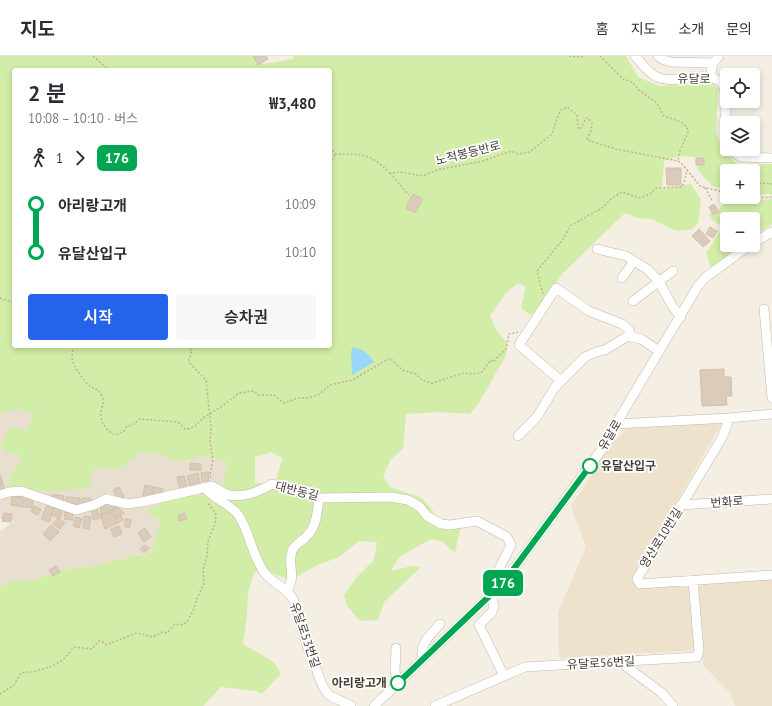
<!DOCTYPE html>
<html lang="ko">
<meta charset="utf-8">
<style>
body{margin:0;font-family:"PT Sans","Noto Sans KR",sans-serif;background:#f7f7f7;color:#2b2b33;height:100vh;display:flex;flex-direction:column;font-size:15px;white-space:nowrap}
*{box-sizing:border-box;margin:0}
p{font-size:13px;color:#7c7c81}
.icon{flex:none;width:22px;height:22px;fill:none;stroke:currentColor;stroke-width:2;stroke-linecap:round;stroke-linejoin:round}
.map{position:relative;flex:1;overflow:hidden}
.details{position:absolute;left:12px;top:12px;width:320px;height:280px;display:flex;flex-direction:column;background:#fff;border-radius:4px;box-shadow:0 2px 6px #0003}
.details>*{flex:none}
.badge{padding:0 8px;border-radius:6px;font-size:14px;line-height:26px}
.fabs{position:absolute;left:720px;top:12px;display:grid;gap:8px}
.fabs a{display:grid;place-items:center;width:40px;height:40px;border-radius:4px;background:#fff;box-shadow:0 2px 6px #0003;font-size:20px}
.map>.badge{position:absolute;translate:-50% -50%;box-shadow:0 0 0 2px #fff}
.legs{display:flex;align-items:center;gap:6px;height:44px;padding:0 16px;font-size:13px}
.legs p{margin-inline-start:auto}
.headline{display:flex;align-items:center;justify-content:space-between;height:68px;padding:0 16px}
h1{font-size:22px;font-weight:600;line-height:30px}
.button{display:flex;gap:8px;margin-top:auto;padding:8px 16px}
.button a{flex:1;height:46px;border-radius:4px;background:#2563eb;color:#fff;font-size:16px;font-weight:600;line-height:46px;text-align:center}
.button a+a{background:#f7f7f7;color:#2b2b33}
ul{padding:0 16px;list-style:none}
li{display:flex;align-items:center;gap:14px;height:48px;font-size:15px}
li i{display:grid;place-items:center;width:6px;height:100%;margin:0 5px;background:currentColor}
li i::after{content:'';width:10px;height:10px;margin:-5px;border:3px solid;border-radius:50%;background:#fff}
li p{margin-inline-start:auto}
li:first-child i{background:linear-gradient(#0000 50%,currentColor 0)}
li:last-child i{background:linear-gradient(currentColor 50%,#0000 0)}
header{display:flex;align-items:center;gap:24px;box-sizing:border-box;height:56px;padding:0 20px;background:#fff;border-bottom:1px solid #e1e1e2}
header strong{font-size:19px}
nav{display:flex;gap:22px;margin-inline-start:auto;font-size:14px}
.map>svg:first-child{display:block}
.residential{fill:#e8dfd1}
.education{fill:#efe2cc}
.green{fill:#d2eda7;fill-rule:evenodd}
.water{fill:#98d7f8}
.building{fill:#dacbbb;stroke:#d2c0aa}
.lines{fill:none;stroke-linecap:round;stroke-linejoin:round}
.minor-casing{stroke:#c3b8a8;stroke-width:10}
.path{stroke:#c3b095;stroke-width:1.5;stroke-dasharray:2 2;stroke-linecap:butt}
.minor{stroke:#fff;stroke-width:9}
.line-1-casing{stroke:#fff;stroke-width:9}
.line-1{stroke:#00a651;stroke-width:6}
.stop-1-dot{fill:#fff;stroke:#00a651;stroke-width:2}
.labels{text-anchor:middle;stroke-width:3.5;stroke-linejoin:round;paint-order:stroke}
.street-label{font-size:12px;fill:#463d33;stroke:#fff}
.stop-label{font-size:12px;font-weight:bold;fill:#463d33;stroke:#fff;text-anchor:start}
</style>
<header>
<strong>지도</strong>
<nav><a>홈</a><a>지도</a><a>소개</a><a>문의</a></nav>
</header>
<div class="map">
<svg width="772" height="650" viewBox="0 0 772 650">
<rect width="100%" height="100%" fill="#f4eee3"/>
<path class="residential" d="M17,353L34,358L18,397L21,407L10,419L38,435H53L64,433L92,414L100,412L122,413L138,397L162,399L175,406L206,400L227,404L225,418L218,439L146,455L160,465L151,498L136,499L98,509L57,515L32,525H13L0,530V476L14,465L0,462V358Z"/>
<path class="education" d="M712,366L722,367L632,523L633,527L638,531L772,523V650H735L731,638L703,609L702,594L559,602L558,556L586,491L571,450L612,387L627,373Z"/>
<path class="green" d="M0,0H259V2L263,8L293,3V0H626L638,21L659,30L713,28L718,33L716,76L722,93L737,108H772V138L753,139V115H727V134L712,130L698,114V101L680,100L664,105L662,133L691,128L701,144L698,167L691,174L676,175L652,163L637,162L625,157L562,218L540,252L530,259L521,252L526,231L518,227L505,238L490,260L497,275L507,287L506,300L478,348L470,358L438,356L406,358L403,393L391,403L383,420L390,431L422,442L442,466L461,469L455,497L443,486L431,483L399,501L391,515L412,510L421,511L384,546L378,564L360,565L347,550L344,539L356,522L374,504L377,486L359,485L339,501L320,508L289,524L263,513L254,517L248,536L247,560L243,588L275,607L281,618L262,638L256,635L221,631L203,650H0V530L13,525H32L57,515L98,509L136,499L151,498L160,465L145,455L178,440L218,439L225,418L227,405L206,400L175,406L162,399L138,397L122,413L100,412L92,414L90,432L53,435H7L10,419L20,407L18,397H5L1,388L11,371L26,374L34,358L17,353L0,358ZM14,14H330V290H14ZM271,396L283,402L274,428L255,427V401Z
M772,143V168L753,181V163H727V189H741L711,212L706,197L723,170L713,165L709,158L723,150L724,144L742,145Z"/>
<path class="water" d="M353,291C363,293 368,298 374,306L352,319L351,296Z"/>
<path class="building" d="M253,0H266L268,3L258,9Z
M696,102H704V109H696Z
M666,112H681V129H667Z
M413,138L423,143L415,157L406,152Z
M714,148L719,156L713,159L709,151Z
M710,171L717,175L713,182L706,178Z
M699,173L710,185L703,191L692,180Z
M724,313V321H731L732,340H726L727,349L702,350L700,314Z
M190,407L201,408V414H190Z
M208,416L209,427L202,428L201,417Z
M198,417L200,428L190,431L187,420Z
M0,419L5,433L0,435Z
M184,420L187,432L180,434L177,421Z
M145,429L154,431L152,442L143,440Z
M119,431L124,441L118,443L113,434Z
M154,431L163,433L162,439L152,442Z
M52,438L64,440L63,445L52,443Z
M12,439L33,442L32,452L11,449Z
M66,441L80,442V449L65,447Z
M82,442H91L90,448L82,447Z
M110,448L118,451L100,459L101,449Z
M47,449L54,452L49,466L41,463Z
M34,450L41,453L38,459L31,456Z
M118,451L124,457L115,461L110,456Z
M54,452L63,454L60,462L52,459Z
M91,452H97L99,463H93Z
M65,456H73V464L64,463Z
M110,456L115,461L118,467L105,473L100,459Z
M4,457L12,458L11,466L2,465Z
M185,457L187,463L179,465L178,459Z
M121,459L123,464L118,467L115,461Z
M84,460L91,461L89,473L83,472Z
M76,461L82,463L79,472L73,470Z
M58,462L65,467L60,473L53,468Z
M125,463H131L130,471H125Z
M51,469L59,476L50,485L43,478Z
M119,470L122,478L114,481L111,473Z
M145,472L151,481L144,486L138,477Z
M145,489L149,492L144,497L140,493Z
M56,510L60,516L53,520L49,514Z"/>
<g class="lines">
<defs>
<path id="minor" d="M635,0C641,7 649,18 657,21C677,30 704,12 722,27L725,35L726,42L725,84L727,90
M658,0L664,4L671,6L713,7
M710,22L713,7L719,0
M729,93L741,101L772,102
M753,187L772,176
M597,193L626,200L647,213L658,224L673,251L681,261
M622,222L634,205
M633,245L673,215
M764,253L772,342
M561,325L519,289L556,232L589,255L622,268L629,274L631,280
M729,362L723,380L637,523L640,528L772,519
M616,368L729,362L772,358
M518,380L537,361L555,331L585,301L596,296L605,294L628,280L641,283L659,295
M204,431C213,444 231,447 239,460C250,477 252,499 264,516C272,528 288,531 294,545C300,561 303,579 309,595C311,602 315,608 317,615C320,623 322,633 329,639C336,644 344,645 351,650
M0,439L9,436L21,435L76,454L94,449L106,443L127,448L142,446L212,430C218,433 224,438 229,439C245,442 259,435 272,428L319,442L391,441L408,444L420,451L427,460L441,468L450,469L477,465L507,481L511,489L492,527L491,538L494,550L492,556L479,569L504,620
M681,449L772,443
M287,534C297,520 287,509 292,495C294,489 301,486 305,482C317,471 317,457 319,442
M396,592L395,615L398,627
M423,603C419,587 430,580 440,568
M620,606L662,637L673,650
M374,650L504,526L608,385L616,368L698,230L706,221L750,189
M435,650L525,611L697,601L699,595L693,524"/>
</defs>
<use href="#minor" class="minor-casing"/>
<path class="path" d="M93,0L109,14
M569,0L578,1L585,0
M600,0L623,23L632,26L639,34L657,47L664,60L681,66L687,71L688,76L680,95L678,105
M330,91L335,98C365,99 368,96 390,117L400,116L423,120L437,114L483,105L511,95L518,98L530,96L552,78L558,60L561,54L567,51L577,59L578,73L581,72L586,62H588L592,67L591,75L587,83L590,85L616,93L678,105L683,109L700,130L727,137
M330,108L335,98
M390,117L409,139
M759,127L772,128
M705,132L713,146
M738,141L742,143L772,141
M543,238L537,215L564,182L570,170L602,152L612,142L622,136L640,142L650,138L656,132L682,131L685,124L687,113
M0,242L14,247
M73,290C73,294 72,298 72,302C73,311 84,325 90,330C96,334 99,333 102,340C105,348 100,354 101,361C102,369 109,377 116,379L124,375L127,370L132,369L140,363L178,366L185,373H188L194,371L203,362L222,350L239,337L254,335L258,339H274L284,347L298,342H306L318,339L330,329L352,324L390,302L402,314L416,318L422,324L432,327L464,317L469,318L481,317L491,304L493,306L506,293L509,278L518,276
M187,290L192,294L189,304L190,307L206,324L211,371L210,385L213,404L210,418L211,423
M0,638L14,629L21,617L26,616H33L52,610L63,604L74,591L92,593L99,585L103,586L106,589L137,577L153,581L162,576L167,577L175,568L181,569L187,566L194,553L196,545L204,527L203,514L207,500L208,485L215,468L216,458L208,447"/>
<use href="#minor" class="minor"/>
</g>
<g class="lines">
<defs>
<path id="line-1" d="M398,627L504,526L590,410"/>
</defs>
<use href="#line-1" class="line-1-casing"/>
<use href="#line-1" class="line-1"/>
</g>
<g class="stop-1-dot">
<circle cx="590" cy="410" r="7"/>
<circle cx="398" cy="627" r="7"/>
</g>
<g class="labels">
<g class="street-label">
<text transform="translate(694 23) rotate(1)" y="4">유달로</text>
<text transform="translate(468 97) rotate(-14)" y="4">노적봉등반로</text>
<text transform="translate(610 379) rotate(-59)" y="4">유달로</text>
<text transform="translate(297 435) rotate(14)" y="4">대반동길</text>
<text transform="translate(727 446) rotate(-4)" y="4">번화로</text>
<text transform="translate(661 482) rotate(-58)" y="4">영산로10번길</text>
<text transform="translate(305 579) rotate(71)" y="4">유달로53번길</text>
<text transform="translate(601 607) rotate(-3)" y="4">유달로56번길</text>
</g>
<g class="stop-label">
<text x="601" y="414">유달산입구</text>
<text x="387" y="631" text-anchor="end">아리랑고개</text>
</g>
</g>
</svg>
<div class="fabs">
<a><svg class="icon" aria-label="locate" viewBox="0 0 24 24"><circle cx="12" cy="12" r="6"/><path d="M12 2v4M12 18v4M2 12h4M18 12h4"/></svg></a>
<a><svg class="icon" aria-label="layers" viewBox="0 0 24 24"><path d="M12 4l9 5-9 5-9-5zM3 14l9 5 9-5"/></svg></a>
<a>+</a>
<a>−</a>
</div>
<b class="badge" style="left:503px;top:527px;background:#00a651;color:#fff">176</b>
<section class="details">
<div class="headline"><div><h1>2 분</h1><p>10:08 – 10:10 · 버스</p></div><b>₩3,480</b></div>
<div class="legs"><svg class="icon" aria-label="walk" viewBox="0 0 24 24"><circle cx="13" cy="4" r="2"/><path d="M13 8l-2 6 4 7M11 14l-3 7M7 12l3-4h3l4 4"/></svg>1<svg class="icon" aria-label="forward" viewBox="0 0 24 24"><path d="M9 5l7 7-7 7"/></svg><b class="badge" style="background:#00a651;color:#fff">176</b></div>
<ul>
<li><i style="color:#00a651"></i><b>아리랑고개</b><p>10:09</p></li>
<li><i style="color:#00a651"></i><b>유달산입구</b><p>10:10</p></li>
</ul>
<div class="button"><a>시작</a><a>승차권</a></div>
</section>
</div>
